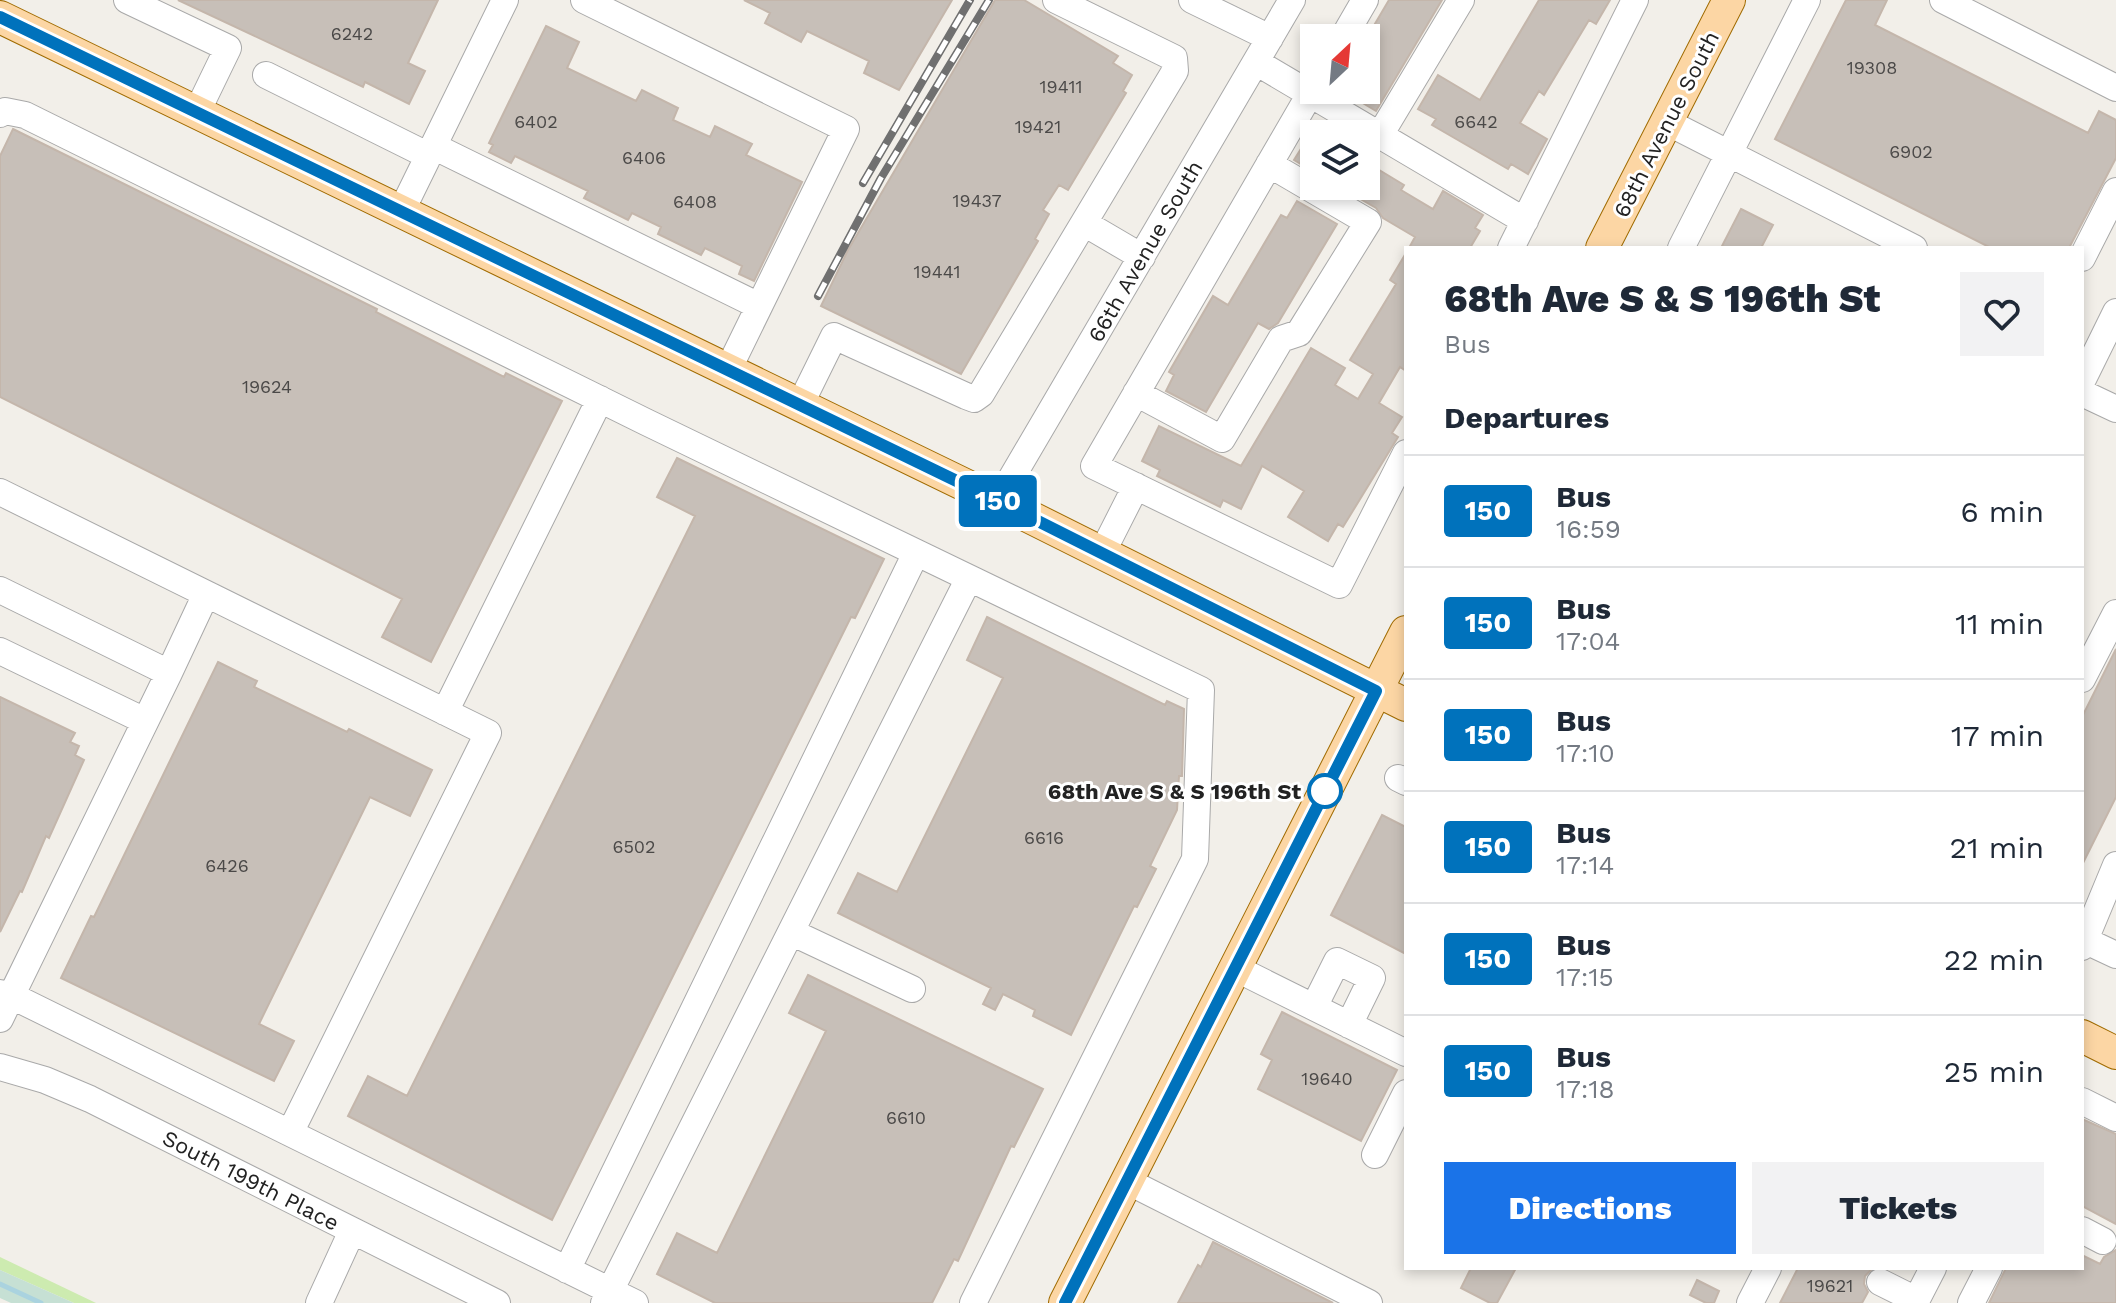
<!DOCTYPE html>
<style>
body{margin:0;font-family:"Work Sans",sans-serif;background:#f2f2f3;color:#1f2937;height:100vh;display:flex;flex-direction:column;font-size:30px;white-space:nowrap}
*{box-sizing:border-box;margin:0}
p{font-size:26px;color:#747a83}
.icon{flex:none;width:44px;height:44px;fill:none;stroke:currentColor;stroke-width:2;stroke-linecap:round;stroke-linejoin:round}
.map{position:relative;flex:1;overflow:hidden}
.side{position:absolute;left:1404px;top:246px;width:680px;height:1024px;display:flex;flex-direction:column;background:#fff;border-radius:0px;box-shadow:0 4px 12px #0003}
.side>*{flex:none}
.badge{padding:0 16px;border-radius:6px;font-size:28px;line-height:52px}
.needle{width:52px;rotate:26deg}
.fabs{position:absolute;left:1300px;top:24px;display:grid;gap:16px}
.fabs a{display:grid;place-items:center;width:80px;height:80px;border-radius:0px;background:#fff;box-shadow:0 4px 12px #0003;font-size:40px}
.map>.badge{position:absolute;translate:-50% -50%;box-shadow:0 0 0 4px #fff}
h2{padding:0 40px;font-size:30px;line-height:72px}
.round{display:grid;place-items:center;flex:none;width:84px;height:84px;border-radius:0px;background:#f2f2f3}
.head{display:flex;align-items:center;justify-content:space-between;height:136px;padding:0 40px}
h1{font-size:38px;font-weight:800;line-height:60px}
.cta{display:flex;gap:16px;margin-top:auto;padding:16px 40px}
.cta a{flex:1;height:92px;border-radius:0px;background:#1a73e8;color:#fff;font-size:32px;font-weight:800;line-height:92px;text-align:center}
.cta a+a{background:#f2f2f3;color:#1f2937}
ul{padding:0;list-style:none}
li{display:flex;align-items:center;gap:24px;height:112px;padding:0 40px;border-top:2px solid #e0e1e3}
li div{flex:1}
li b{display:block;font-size:30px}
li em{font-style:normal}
li .badge{min-width:88px;font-weight:700;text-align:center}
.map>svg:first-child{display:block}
.grass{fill:#cdebb0}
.wetland{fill:#c6e0d4}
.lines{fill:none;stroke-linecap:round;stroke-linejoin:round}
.stream{stroke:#aad3df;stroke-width:5}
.building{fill:#c7bfb8;stroke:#c4b6ab;stroke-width:2}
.minor-casing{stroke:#a9a9a9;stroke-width:28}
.major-casing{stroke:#a06b00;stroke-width:34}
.minor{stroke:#fff;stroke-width:26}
.major{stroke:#fcd6a4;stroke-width:32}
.rail-casing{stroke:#707070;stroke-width:8}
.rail{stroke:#fff;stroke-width:5;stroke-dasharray:15;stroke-linecap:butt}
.line-casing{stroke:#fff;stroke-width:18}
.line{stroke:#0072bc;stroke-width:12}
.stop-dot{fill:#fff;stroke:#0072bc;stroke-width:4}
.labels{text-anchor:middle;stroke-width:6;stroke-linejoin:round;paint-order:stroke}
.number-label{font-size:18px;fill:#4b4948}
.street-label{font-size:22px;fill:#222;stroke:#fff}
.stop-label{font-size:22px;font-weight:bold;fill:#222;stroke:#fff;text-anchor:end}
</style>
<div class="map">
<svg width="2116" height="1303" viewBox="0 0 2116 1303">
<rect width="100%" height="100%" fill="#f2efe9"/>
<path class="grass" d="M0,1257L96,1303H74L0,1270Z"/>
<path class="wetland" d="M0,1270L74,1303H11L0,1298Z"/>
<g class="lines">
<path class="stream" d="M0,1284L41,1303"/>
</g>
<path class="building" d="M178,0H438L408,63L425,71L409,104L365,82L363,87Z
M744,0H952L899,90L864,73L869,61L807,31L801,42L765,23L770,13Z
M995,0H1024L1118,56L1113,63L1132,75L1123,91L1126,93L1068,190L1059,185L1043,210L1049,214L1035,239L1038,241L961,374L821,306L848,250Z
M1389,0H1442L1376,111L1341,90H1366V39Z
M1539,0H1610L1596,24L1589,20L1544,95L1539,91L1520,123L1547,139L1528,174L1511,164L1508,169L1432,125L1436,119L1418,109L1438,75L1480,100Z
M1846,0H1887L1875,25L2088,133L2099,111L2116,120V158L2069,248H1991L1775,139Z
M546,26L579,42L567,68L636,101L642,90L678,108L673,120L710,137L715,126L752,144L746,155L802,182L754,281L739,274L742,266L705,248L701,255L658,234L661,227L632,213L628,220L584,198L588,191L515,156L511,163L489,152L493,145L489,143Z
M1314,128V172L1294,160Z
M13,129L377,309L376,312L504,377L506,373L562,401L431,662L382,637L402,599L0,397V156Z
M1366,162L1404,185L1401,190L1433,209L1443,191L1483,215L1475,228L1480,231L1470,248H1409L1415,237L1383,218L1376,208L1338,186H1366Z
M1297,201L1337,224L1278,323L1269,329L1258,323L1206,412L1166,391L1174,375L1169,372L1213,296L1228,305L1281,215L1287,218Z
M1741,209L1773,225L1761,248H1721Z
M1406,253V371L1400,367L1379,403L1402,417L1392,433L1398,437L1343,527L1338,524L1328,541L1288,517L1304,491L1262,466L1241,509L1223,500L1220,507L1157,476L1160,470L1142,461L1159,426L1241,466L1311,348L1345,368L1335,385L1358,399L1373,374L1350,360L1396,284L1390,280Z
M677,458L884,559L855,618L851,617L552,1220L348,1116L368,1076L407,1096L695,516L657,497Z
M987,617L1165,705L1167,701L1184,709L1182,776H1179L1177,810L1150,866L1156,869L1137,907L1134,906L1071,1035L1033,1016L1035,1010L1003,994L995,1010L983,1004L991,988L838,913L858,873L897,892L1003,678L967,660Z
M2116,649V797L2082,865V717Z
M218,662L257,681L254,687L347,732L349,729L432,770L410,816L370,797L259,1024L294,1041L274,1081L61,978L91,916L94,917Z
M0,697L75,733L70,742L79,746L75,755L84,760L49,838L46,836L22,892L20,891L0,932Z
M1382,815L1406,827V954L1331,915Z
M808,975L1043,1089L1014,1147L1011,1146L958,1261L954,1259L932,1303H715L657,1274L677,1233L717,1253L826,1031L789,1013Z
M1282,1012L1397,1070L1361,1141L1258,1089L1272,1060L1261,1054Z
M2082,1119L2116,1134V1224L2082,1206Z
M1213,1242L1333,1303H1178L1198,1265L1201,1267Z
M2116,1250V1303H1989L2006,1268H2082V1255L2100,1264L2104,1257Z
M1471,1268H1516L1497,1303H1490L1461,1288Z
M1798,1268H1873L1865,1276L1864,1284L1868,1292L1862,1303H1780Z
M1697,1280L1719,1291L1714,1303H1706L1690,1295Z"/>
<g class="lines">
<defs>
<path id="minor" d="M127,0L228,48L197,112
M584,0L846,129L728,370
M1192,0L1270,38
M1943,0L2116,88
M1343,38L1365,0
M1256,62L1525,221
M266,75L429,156
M1314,87L1094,466L1339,585L1406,453
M0,114L5,111L25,115L646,422L1201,690L1195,859L973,1303
M1667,122L1914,248
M1380,135L1461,0
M433,146L759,306
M401,212L505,0
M1084,223L1142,257
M1511,248L1635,0
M1681,248L1807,0
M2082,258L2116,191
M2082,381L2116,312
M1136,393L1222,439L1281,339L1299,333L1368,222L1269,164
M2082,393L2116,409
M800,405L834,336L966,396L974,399L981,394L1175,71L1174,58L1056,0
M0,492L488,733L290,1133L12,996L0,993
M998,501L1292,0
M1102,553L1136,486
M0,590L169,673L0,1019
M0,651L145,721
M169,673L206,594
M2082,679L2116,613
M445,712L600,399
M1398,778L1406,782
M791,932L912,989
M2084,940L2116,955
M2082,947L2116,865
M1235,968L1406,1053
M1314,1007L1337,961L1372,978L1349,1025
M0,1067L45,1080L90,1099L497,1303
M2082,1101L2116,1118
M290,1133L635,1303
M1375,1155L1406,1093
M1127,1181L1369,1303
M2082,1230L2103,1241
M567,1270L916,553
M1880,1282L1916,1300
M319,1303L352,1231
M604,1303L969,578
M1750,1303L1768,1268
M1915,1303L1933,1268
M1971,1303L1989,1268"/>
<path id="major" d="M0,17L998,501L1406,705
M1602,248L1729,0
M2082,1036L2116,1053
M1065,1303L1406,632"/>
</defs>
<use href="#minor" class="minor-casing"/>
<use href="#major" class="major-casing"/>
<use href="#minor" class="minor"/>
<use href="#major" class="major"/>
<defs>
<path id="rail" d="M863,183L970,0
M818,296L881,178L989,0"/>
</defs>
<use href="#rail" class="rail-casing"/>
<use href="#rail" class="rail"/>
</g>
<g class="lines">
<defs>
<path id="line" d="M0,17L998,501L1376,691L1065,1303"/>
</defs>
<use href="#line" class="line-casing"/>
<use href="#line" class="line"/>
</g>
<circle class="stop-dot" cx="1325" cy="791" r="16"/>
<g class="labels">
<g class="number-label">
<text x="352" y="40">6242</text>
<text x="1872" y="74">19308</text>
<text x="1061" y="93">19411</text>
<text x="536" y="128">6402</text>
<text x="1476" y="128">6642</text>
<text x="1038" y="133">19421</text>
<text x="1911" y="158">6902</text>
<text x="644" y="164">6406</text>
<text x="977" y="207">19437</text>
<text x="695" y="208">6408</text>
<text x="937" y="278">19441</text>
<text x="267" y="393">19624</text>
<text x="1044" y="844">6616</text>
<text x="634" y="853">6502</text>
<text x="227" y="872">6426</text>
<text x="1327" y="1085">19640</text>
<text x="906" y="1124">6610</text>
<text x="1830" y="1292">19621</text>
</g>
<g class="street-label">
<text transform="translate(1666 124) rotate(-63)" y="8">68th Avenue South</text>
<text transform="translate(1145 251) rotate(-60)" y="8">66th Avenue South</text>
<text transform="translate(251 1180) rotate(27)" y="8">South 199th Place</text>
</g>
<g class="stop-label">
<text x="1301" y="799">68th Ave S &amp; S 196th St</text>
</g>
</g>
</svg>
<div class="fabs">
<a><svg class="needle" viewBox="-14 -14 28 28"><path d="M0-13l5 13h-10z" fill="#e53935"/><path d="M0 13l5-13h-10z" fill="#747a83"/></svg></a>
<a><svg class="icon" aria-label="layers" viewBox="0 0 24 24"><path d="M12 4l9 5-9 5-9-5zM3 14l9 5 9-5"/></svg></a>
</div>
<b class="badge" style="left:998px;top:501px;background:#0072bc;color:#fff">150</b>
<section class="side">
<div class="head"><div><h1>68th Ave S &amp; S 196th St</h1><p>Bus</p></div><a class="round"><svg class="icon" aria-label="heart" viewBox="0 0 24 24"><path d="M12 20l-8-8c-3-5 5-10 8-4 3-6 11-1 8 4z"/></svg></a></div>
<h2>Departures</h2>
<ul>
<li><span class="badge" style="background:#0072bc;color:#fff">150</span><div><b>Bus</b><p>16:59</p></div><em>6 min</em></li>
<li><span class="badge" style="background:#0072bc;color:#fff">150</span><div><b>Bus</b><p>17:04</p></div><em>11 min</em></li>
<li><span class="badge" style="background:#0072bc;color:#fff">150</span><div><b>Bus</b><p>17:10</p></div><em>17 min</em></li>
<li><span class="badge" style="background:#0072bc;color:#fff">150</span><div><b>Bus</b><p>17:14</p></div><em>21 min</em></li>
<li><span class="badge" style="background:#0072bc;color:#fff">150</span><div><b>Bus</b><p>17:15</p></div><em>22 min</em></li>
<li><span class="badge" style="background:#0072bc;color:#fff">150</span><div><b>Bus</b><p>17:18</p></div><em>25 min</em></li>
</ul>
<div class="cta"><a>Directions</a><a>Tickets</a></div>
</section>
</div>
